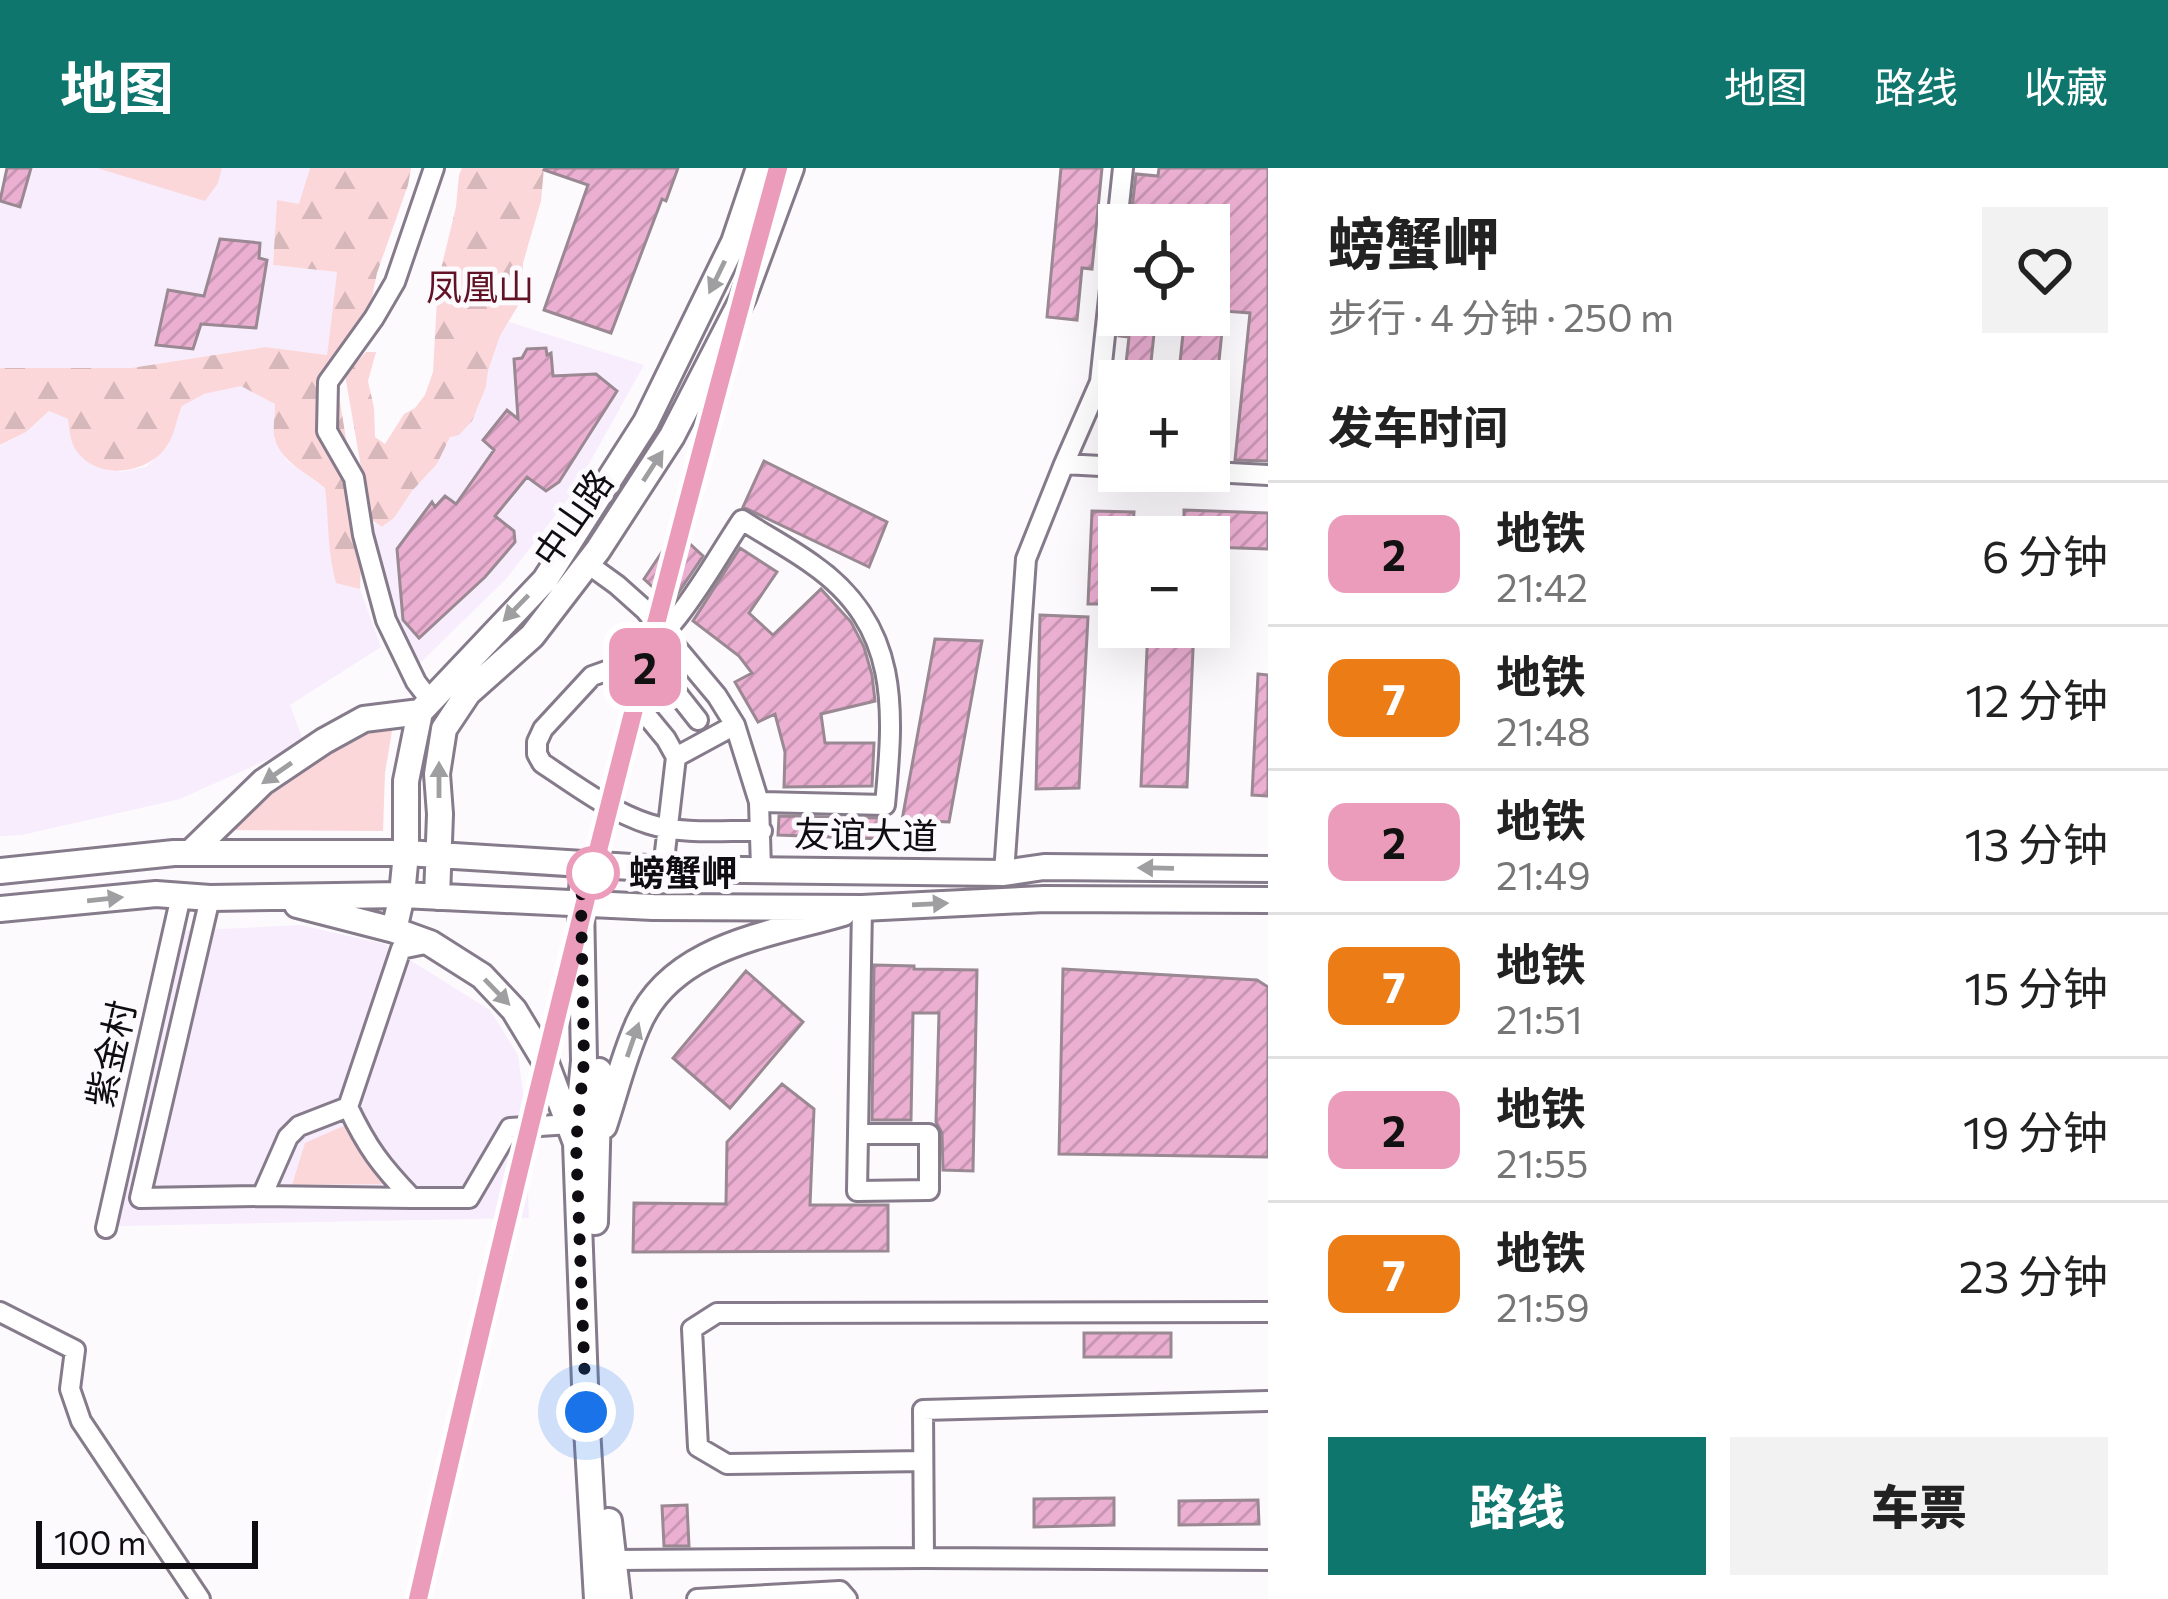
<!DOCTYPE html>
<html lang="zh">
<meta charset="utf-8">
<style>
body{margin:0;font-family:Commissioner,"Noto Sans SC",sans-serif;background:#f2f2f2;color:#222;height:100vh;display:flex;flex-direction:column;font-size:45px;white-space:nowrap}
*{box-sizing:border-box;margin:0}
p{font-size:39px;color:#767676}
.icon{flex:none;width:66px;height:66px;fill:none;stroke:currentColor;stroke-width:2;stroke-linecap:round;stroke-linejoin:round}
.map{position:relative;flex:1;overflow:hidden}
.drawer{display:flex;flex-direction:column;background:#fff;width:900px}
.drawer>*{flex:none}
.badge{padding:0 24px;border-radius:18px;font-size:42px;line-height:78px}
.buttons{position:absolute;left:1098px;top:36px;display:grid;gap:24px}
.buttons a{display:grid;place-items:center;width:132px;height:132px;border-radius:0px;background:#fff;box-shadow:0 12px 48px #0002;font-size:60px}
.scale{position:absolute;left:36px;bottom:30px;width:222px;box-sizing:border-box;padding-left:12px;border:6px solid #100d12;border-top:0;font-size:33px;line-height:42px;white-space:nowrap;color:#100d12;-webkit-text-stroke:9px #fdfafe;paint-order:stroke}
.you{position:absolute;width:60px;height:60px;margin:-30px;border:9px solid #fff;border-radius:50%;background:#1a73e8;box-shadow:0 0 0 18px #1a73e833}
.map>.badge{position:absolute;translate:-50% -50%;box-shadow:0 0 0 6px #fff}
h2{padding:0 60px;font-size:45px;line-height:108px}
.round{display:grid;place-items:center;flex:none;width:126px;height:126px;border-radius:0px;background:#f2f2f2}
.head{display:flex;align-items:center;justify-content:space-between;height:204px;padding:0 60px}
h1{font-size:57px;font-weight:800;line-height:90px}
.action{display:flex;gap:24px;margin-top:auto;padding:24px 60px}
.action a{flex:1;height:138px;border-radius:0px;background:#0f766e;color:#fff;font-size:48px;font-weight:800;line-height:138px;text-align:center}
.action a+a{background:#f2f2f2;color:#222}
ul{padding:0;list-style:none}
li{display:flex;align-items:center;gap:36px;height:144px;padding:0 60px;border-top:3px solid #e0e0e0}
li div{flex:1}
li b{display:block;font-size:45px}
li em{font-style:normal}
li .badge{min-width:132px;font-weight:700;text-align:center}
header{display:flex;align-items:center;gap:72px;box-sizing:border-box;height:168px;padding:0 60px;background:#0f766e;color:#fff}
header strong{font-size:57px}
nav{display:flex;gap:66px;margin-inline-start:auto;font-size:42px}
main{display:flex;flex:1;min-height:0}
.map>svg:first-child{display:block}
.built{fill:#f7edfc}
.green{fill:#fbd7da}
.forest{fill:url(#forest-firs)}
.building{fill:url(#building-hatch);stroke:#9a8892;stroke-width:3}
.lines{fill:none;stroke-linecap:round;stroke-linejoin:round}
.minor-casing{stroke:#867b8b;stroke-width:24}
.major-casing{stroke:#867b8b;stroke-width:30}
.minor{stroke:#fff;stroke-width:18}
.major{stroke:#fff;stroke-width:24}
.oneway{fill:#9f9ea0}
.line-casing{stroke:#fff;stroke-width:27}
.line{stroke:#ec9cbb;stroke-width:18}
.walk{stroke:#100d12;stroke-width:12;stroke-dasharray:0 21.6}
.stop-dot{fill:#fff;stroke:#ec9cbb;stroke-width:6}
.labels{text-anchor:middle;stroke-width:10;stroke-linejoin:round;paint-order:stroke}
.park-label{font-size:36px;fill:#621225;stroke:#fdfafe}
.street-label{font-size:36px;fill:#100d12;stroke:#fdfafe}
.stop-label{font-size:36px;font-weight:bold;fill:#100d12;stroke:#fdfafe;text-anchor:start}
</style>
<header>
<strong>地图</strong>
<nav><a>地图</a><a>路线</a><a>收藏</a></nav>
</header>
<main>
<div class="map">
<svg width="1268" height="1431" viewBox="0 0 1268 1431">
<defs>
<pattern id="forest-firs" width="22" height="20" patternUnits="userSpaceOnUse" patternTransform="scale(3)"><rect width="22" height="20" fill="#fbd7da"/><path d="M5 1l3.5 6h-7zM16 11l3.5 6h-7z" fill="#d6b7ba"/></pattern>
<pattern id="building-hatch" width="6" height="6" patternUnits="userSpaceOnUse" patternTransform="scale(3)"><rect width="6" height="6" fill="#ebafd2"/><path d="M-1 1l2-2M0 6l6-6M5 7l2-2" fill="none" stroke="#c895b3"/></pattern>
</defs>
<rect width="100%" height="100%" fill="#fdfafe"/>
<path class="built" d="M31,0H310L299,37L277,32L273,97L337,104L327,187L264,179L131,200H0V33L20,38Z
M509,154L644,197L572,326L506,411L419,496L375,416L373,355L383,359L394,350L412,323L437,296L450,269L472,253L486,219L488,203L500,168Z
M241,217L275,236L274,271L287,293L325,320L336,414L360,421L381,479L290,537L304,575L180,631L22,667L0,668V278L26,264L49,243L68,251L73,277L120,304L146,299L168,278L182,238L204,226Z
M300,757L384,776L490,842L518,887L525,941L529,1050L118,1058L181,763Z"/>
<path class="green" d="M97,0H222L218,15L205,33Z
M378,552L393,557L385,605L383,663L231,662C280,616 321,587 378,552Z
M348,956L387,1016L292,1017L305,975Z"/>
<path class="forest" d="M310,0H411L408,17L377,105L368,148L337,215L362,370L360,421L336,415C327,383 329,352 325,320C307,305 279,293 274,268C273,259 275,246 275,236L241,218L204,226L182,238C176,252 174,271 164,282C142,308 93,312 74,279C70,271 69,259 68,251L49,243L26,264L0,277V200H131L265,179L327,187L337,104L273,97L277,32L299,36Z
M462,0H544L541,33L523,95L522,131L500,168L488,203L486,219L472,253L459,267L450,269L437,296L412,323L394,350L382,359L370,351L345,207L366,184H376L368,213L374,240L375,269L385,276L404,246L415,240L425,227L433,204L438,113L456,39L459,7Z"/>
<path class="building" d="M7,0H31L20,39L0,33Z
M545,0H678L666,33L662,31L611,165L544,142L588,17L544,2Z
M1061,0H1102L1092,101L1082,100L1077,152L1047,149Z
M1159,0H1268V293L1235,292L1250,145L1224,143L1217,213H1178L1185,147H1209V57H1199L1201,45L1155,40L1153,57H1130L1136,6L1158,8Z
M220,71L260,75L259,90L267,92L256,160L201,156L193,181L156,177L168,122L204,128Z
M1122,147H1156L1149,213H1124L1129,169L1119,168Z
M546,180L547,187L551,185L553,208L596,206L617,223L559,314L546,323L527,309L495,348L514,363L515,374L485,409L419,470L403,452L397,381L432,334L435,339L445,328L456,336L494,282L483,272L507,242L518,251L514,191L522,190L527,181Z
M764,293L887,354L869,399L743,339Z
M1184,342L1268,345V381L1209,379V369H1184Z
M1092,343L1134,344L1132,369H1119V436H1088Z
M676,363L703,388L671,436L644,411Z
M740,380L777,404L749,445L773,467L821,421L851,454L864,479L872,507L875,533L821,546L825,575H874L872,618L784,619L785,584L775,546L758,554L735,514L752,505L739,488L693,453Z
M1040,447L1088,449L1079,620L1036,621Z
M1148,459H1194L1187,619L1141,618Z
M935,471L982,473L949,654L902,652Z
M1258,506L1268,507V628L1252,627Z
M779,648L882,650V671L778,667Z
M874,797L914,798V801L977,802L973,1003L943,1002L942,965L936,954L939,845H913L911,952H872Z
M1063,801L1257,812L1268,819V989L1059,986Z
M746,803L803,854L730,940L673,890Z
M782,916L814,941L810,1037H888V1083L633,1084L634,1035L726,1036L727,974Z
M1084,1165H1171V1189H1084Z
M1114,1330V1357L1034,1359V1331Z
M1258,1332L1259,1356L1179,1357V1333Z
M687,1337L689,1378H664L662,1338Z"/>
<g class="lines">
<defs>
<path id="minor" d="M1064,296L1100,214L1123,0
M1193,303L1268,307
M588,396L617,417L645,442L717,528L735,557L759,634L761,701
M645,485L698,552
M609,502C668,485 708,402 742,352C765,367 790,380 812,396C901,458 894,541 885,637L759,634
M430,532L416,514L386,452L363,367L354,310L327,263L328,214L374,150L395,114L434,0
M676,589L666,571L609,502L592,508L543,561L537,574V586L542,595C575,617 611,644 649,656C683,667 726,662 762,663
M663,701L676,589L735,557
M1004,705L1026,391L1064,296L1119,299
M210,730L140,1030L262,1028L288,969L299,958L348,939
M430,775L401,781L348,939C367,979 381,998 412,1030H469L510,960L570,956
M858,966H929V1022L857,1023L862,740
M262,1028L412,1030
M106,1060L181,728
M0,1144L75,1182L70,1221L81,1253L200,1431
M923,1293L727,1296L698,1279L692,1161L717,1145L1268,1144
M924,1390L923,1242L1268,1233
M612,1392L924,1390L1268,1392
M697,1431L840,1423L847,1431"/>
<path id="major" d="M190,685L263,614L324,573L364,551L420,544
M584,697L581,735L584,893L576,975L586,1243L597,1431
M0,703L174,685H406L663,701L1004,705L1044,699L1268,701
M437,729L440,646L437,606L444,561L468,525L532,468L598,382L672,268L743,130L791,0
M297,737L394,762
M0,741L156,726L210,730L402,727L653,739L862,740L1044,731L1268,732
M604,958C615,925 623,891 637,859C670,778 769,767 843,745
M576,975L546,895L514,842L482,808L430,775L394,762L402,727L406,685V613L420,544L545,412L646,254L734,74L759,0
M595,1054L599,903
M609,1353L618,1431"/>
</defs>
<use href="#minor" class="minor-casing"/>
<use href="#major" class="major-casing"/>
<use href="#minor" class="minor"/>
<use href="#major" class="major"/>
</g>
<defs><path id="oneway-solid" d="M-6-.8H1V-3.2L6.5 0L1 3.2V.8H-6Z" transform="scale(3)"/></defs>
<g class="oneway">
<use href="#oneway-solid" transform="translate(717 109) rotate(116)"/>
<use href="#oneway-solid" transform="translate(653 298) rotate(-57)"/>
<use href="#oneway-solid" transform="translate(516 440) rotate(134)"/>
<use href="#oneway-solid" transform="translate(277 605) rotate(145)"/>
<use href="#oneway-solid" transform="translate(439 612) rotate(-90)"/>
<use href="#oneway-solid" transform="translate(1156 700) rotate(-179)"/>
<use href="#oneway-solid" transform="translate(105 731) rotate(-6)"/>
<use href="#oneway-solid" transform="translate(930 736) rotate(-3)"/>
<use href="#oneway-solid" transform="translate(497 824) rotate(46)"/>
<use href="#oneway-solid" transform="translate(633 872) rotate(-71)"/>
</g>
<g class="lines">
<defs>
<path id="line" d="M418,1431C528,952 647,474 778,0"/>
</defs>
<use href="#line" class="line-casing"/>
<use href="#line" class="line"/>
<path class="walk" d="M586,1244L576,975L584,893L581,735L584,697L595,698L593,705"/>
</g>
<circle class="stop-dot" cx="593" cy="705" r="24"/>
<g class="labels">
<g class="park-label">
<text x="480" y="132">凤凰山</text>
</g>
<g class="street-label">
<text transform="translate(573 350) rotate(-55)" y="13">中山路</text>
<text transform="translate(866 667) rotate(1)" y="13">友谊大道</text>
<text transform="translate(111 886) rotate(-77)" y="13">紫金村</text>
</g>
<g class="stop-label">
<text x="629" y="718">螃蟹岬</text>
</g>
</g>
</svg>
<div class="buttons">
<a><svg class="icon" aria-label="locate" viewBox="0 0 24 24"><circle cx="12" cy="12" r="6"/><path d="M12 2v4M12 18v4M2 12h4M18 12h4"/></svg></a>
<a>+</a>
<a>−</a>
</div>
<div class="scale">100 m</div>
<div class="you" style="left:586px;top:1244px"></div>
<b class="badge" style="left:645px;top:499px;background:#ec9cbb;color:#111">2</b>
</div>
<section class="drawer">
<div class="head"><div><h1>螃蟹岬</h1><p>步行 · 4 分钟 · 250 m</p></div><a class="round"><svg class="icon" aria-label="heart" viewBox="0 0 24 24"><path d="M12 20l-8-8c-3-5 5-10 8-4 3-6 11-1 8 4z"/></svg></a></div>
<h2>发车时间</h2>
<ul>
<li><span class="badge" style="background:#ec9cbb;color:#111">2</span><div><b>地铁</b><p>21:42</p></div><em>6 分钟</em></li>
<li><span class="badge" style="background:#eb7c16;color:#fff">7</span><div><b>地铁</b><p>21:48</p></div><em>12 分钟</em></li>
<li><span class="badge" style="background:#ec9cbb;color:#111">2</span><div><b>地铁</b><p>21:49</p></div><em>13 分钟</em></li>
<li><span class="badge" style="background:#eb7c16;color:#fff">7</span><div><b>地铁</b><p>21:51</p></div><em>15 分钟</em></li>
<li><span class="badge" style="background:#ec9cbb;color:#111">2</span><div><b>地铁</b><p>21:55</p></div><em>19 分钟</em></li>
<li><span class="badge" style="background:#eb7c16;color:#fff">7</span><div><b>地铁</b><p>21:59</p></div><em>23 分钟</em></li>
</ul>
<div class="action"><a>路线</a><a>车票</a></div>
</section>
</main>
